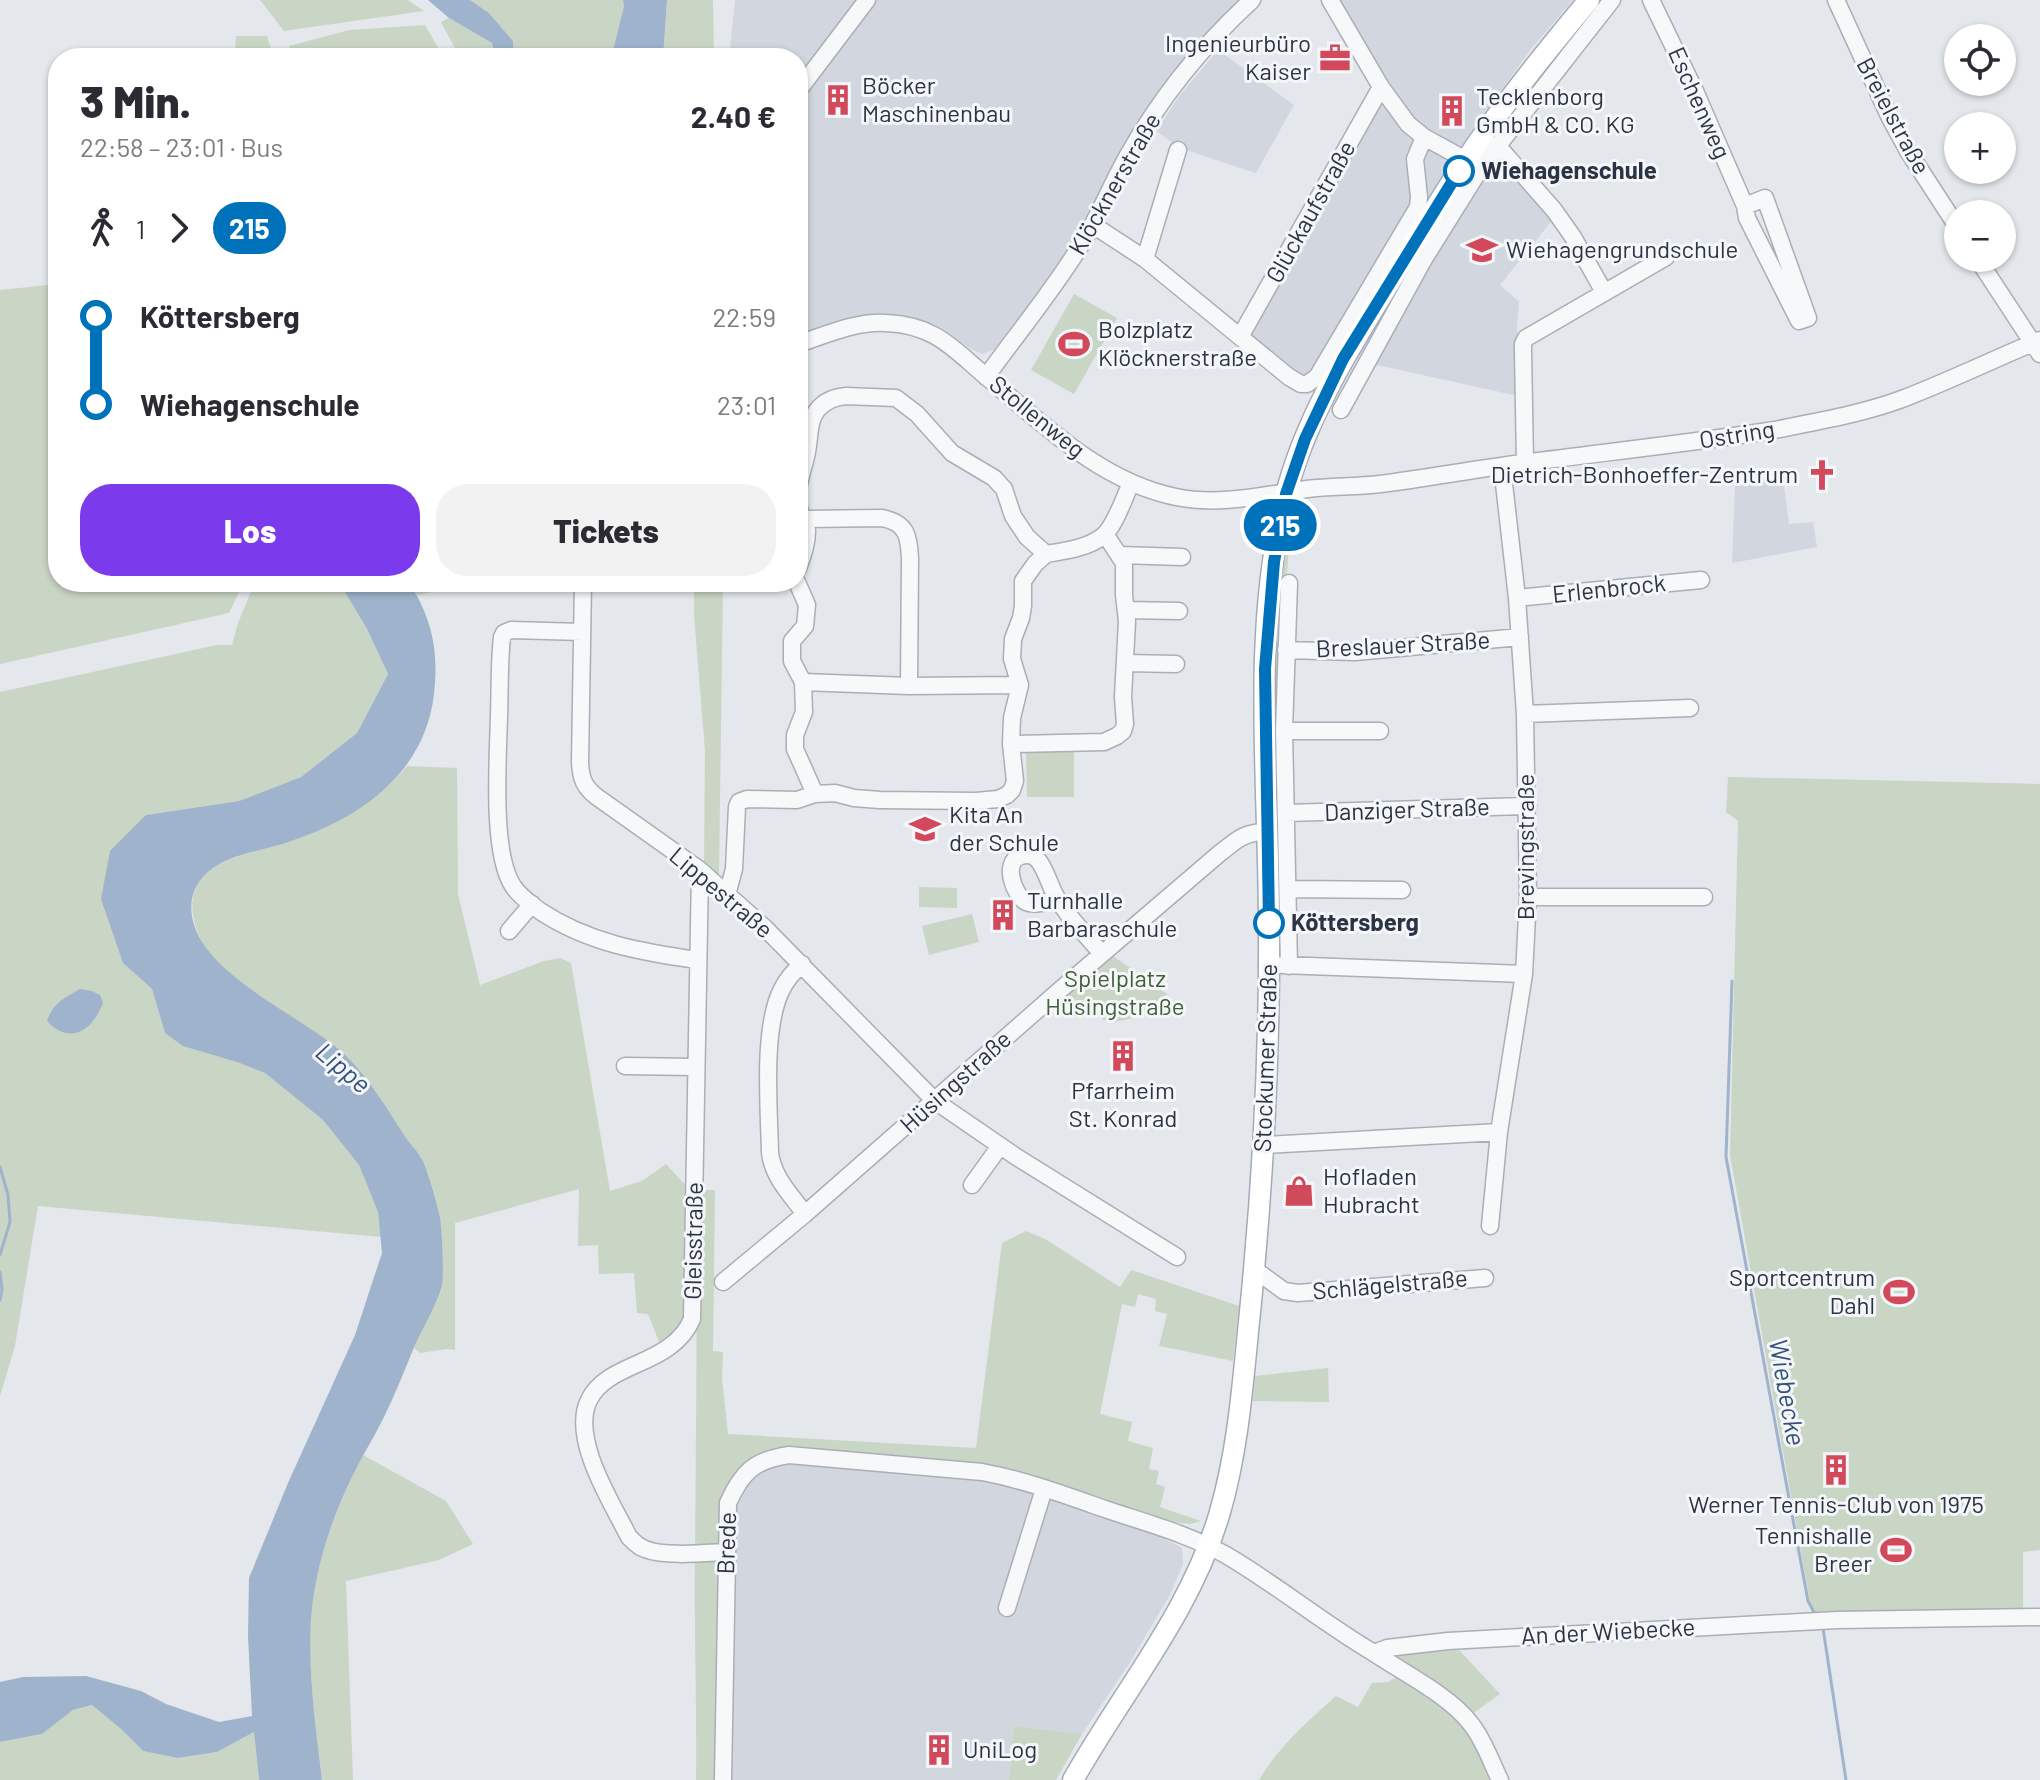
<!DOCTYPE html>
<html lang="de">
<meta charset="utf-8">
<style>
body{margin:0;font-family:Barlow,sans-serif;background:#f2f2f3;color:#2b2b33;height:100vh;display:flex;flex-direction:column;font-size:30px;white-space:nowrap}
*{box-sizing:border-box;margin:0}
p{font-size:26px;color:#7c7c81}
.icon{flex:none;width:44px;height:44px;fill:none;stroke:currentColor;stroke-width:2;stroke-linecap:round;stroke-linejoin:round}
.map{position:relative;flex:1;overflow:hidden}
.drawer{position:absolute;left:48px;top:48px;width:760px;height:544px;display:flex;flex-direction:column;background:#fff;border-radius:32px;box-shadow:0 2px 6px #0004}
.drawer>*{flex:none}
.badge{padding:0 16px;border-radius:26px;font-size:28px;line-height:52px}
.tools{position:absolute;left:1944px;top:24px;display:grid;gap:16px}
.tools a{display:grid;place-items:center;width:72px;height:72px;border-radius:50%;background:#fff;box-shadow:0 2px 6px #0004;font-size:40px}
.map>.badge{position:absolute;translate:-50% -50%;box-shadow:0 0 0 4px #fff}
.legs{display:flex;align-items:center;gap:12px;height:88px;padding:0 32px;font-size:26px}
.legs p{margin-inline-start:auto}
.summary{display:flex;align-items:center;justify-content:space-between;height:136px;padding:0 32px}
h1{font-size:44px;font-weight:800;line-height:60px}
.primary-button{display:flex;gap:16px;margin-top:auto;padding:16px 32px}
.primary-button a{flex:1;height:92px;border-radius:32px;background:#7c3aed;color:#fff;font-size:32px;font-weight:800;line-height:92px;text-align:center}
.primary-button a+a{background:#f2f2f3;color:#2b2b33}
ul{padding:0 32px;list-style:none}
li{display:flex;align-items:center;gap:28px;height:88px;font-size:30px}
li i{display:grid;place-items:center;width:12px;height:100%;margin:0 10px;background:currentColor}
li i::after{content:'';width:20px;height:20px;margin:-10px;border:6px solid;border-radius:50%;background:#fff}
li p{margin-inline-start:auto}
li:first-child i{background:linear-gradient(#0000 50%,currentColor 0)}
li:last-child i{background:linear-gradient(currentColor 50%,#0000 0)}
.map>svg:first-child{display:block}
.built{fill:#d2d6de}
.green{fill:#c9d6c5}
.water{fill:#9fb4cc}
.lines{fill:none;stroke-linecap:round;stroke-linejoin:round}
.stream{stroke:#9fb4cc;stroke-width:3}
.minor-casing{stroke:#a9aeb7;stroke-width:19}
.major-casing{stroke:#a3abb8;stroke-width:23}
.minor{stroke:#f7f8fa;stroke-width:16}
.major{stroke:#fff;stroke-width:20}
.line-1-casing{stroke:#fff;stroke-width:18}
.line-1{stroke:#0072bc;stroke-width:12}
.stop-1-dot{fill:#fff;stroke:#0072bc;stroke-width:4}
.labels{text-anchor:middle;stroke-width:6;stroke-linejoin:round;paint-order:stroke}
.poi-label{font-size:24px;fill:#2b3445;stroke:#f4f6f9;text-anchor:start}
.street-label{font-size:24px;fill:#2b3445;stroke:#f4f6f9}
.stop-label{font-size:24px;font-weight:bold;fill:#2b3445;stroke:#f4f6f9;text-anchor:start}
.park-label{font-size:24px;fill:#3f6138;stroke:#f4f6f9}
.water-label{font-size:26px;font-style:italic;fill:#34527a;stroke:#f4f6f9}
</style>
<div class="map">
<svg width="2040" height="1780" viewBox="0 0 2040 1780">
<rect width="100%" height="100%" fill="#e4e7ec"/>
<path class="built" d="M735,0H1240L1204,36L1175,72L1106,184L1058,267L994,350L982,354L969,348L943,329L931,323L900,315H861L798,335V58H729Z
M1339,0H1573L1531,49L1473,129L1417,217L1315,389L1247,333L1388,82Z
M1218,50L1294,105L1256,173L1180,148L1156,131L1180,95Z
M1497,156L1554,218L1500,285L1519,302L1517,325L1518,396L1373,364L1454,215Z
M1783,478L1789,524L1813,522L1817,547L1732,563L1735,485Z
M812,1449L968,1463L981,1476L1015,1486L1154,1533L1182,1548L1183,1564L1170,1595L1129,1664L1082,1734L1014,1726L1009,1780H718L728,1486Z"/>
<path class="green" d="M260,0H408L424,11L284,31Z
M470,0H623L624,6L611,58H514L513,41L489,13Z
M667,0H713L714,58H663Z
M449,18L492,43L495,58H460L441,22Z
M425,25L444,58H290L289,46L349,30Z
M236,36H267L274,58H235Z
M58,284V582H244L229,613L0,664V290Z
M1074,294L1117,318L1074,394L1031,370Z
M1290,535L1281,648L1282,898H1279L1278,891C1276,801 1271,710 1279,620C1281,591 1283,562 1290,535Z
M255,582H339L367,629L388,674L357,733L301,777L239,801L146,815L123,963L152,989L165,1033L265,1073L323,1120L359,1165L378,1212L381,1237L38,1206L15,1346L0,1396V692L217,645H232L238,623Z
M409,582H453V588L417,595Z
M694,582H723L719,877L704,867L705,751L694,615Z
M1074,747V797H1027L1026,748Z
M407,766L457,768L458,894L480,985L544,961L560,958L571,963L610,1191L642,1181L666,1164L690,1190L687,1312L682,1327L662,1349L648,1314L637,1313L634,1273L599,1274L598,1245L578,1246L579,1189L455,1223V1350L447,1349L420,1353L414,1348L419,1335L422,1158L408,1141C358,1093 308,1045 258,997C241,981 217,967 205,947C187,917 185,882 220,864C242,853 268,849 290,841C334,826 377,802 407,766Z
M1728,777L2040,784V1550L2023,1552V1612L1975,1610L1812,1614L1730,1155L1738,821L1726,812Z
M919,887L957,888V908L919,907Z
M972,914L979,942L929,955L922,926Z
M1113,956L1167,994L1142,1016L1110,1023L1088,1011L1068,994Z
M697,1190H715L713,1351L723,1352L722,1378L728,1434L976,1448L1002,1243L1026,1231L1045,1239L1120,1287L1131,1270L1239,1306L1233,1361L1159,1346L1167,1314L1155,1311L1156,1299L1138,1294L1135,1307L1122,1304L1100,1414L1132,1422L1128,1441L1153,1448L1149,1469L1159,1471L1156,1484L1165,1487L1160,1507L1201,1521L1190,1524L1170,1522L1009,1470L968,1463L812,1449L732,1479L718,1780H696C697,1707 694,1634 695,1561C696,1437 697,1314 697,1190Z
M1328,1368L1329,1402L1253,1401L1255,1376Z
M363,1455L446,1501L473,1544L439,1560L346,1581L353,1780H322C315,1717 303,1645 315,1583C324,1539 343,1494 363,1455Z
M1459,1650L1500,1694L1472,1714L1452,1694L1392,1659L1393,1651Z
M1398,1676L1449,1709L1472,1733L1494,1780H1259C1279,1746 1307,1722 1336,1696L1358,1707L1372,1683L1388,1682Z
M92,1705L121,1729L143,1751L178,1758L217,1752L254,1732L259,1780H0V1742L42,1734L73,1710Z
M1014,1726L1082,1734L1056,1780H1009Z"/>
<path class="water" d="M428,0H470L489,13L513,41L514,58H495L492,43L449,18Z
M623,0H667L663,58H611L624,6Z
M339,582H409C432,619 439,650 434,694C425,774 359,819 288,842C266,850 238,853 218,865C205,872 195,884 192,899C181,968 303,1014 345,1055C370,1079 387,1109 406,1138C412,1146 419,1153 423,1161C430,1179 436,1200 440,1218C442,1230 444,1272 442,1284C440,1298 422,1330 415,1345C405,1369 395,1395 383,1419C374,1437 364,1453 355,1471C338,1505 323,1544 316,1582C303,1644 315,1718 322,1780H259L254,1732L217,1752L178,1758L143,1751L121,1729L92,1705L73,1710L42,1734L0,1742V1682L23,1677L86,1676L141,1691L166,1704L219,1722L252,1716L248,1636L249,1578L288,1483L355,1335L382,1253L378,1212L359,1165L323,1120L265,1073L237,1062L183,1046L165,1033L152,989L123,963L101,899L110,851L146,815L239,801L301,777L357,733L388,674L367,629Z
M80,989L92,991L100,995L103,1003C93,1030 70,1046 47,1021C53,1003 64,998 80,989Z"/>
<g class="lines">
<path class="stream" d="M1732,981L1726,1157L1808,1601L1816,1616
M0,1167L8,1195L10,1222L0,1255
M0,1272L2,1290L0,1300
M1823,1628L1846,1780"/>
<defs>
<path id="minor" d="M1330,0L1381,87L1408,124L1424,137L1466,160
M1651,0L1695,91L1745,206L1747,218L1799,321L1808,318L1765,198L1745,206
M1836,0L1890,118L1908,151L1958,228
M798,91L867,0
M1497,145L1554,210L1573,237L1604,292
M1093,225L1145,259L1289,377L1301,384H1307L1317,377L1418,207L1419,197L1415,159L1424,137
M1977,258L2040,354
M1145,259L1178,150
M1240,337L1381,87
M798,344C826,335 856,321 886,323C936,325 953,349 989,379C1045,426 1102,482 1176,497C1220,506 1263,495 1307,489C1331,486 1356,487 1380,484C1428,478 1475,469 1523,463C1607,452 1691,443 1775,430C1817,421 1862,414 1902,399C1949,381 1994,359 2040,340
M986,377C1017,334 1051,293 1079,248C1098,219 1110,187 1127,157C1160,98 1203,45 1252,0
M1341,410L1424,259L1482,166L1612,0
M1525,463L1523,351V344L1526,338L1666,257
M805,519L882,518C907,523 909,536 910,559L909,686
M1046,554C1065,551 1088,548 1103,536C1115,526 1124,498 1131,483
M1120,555L1182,557
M798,568C803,556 807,544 807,531C806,522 801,516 799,508C794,489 804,470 807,452C810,437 808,421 818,409C825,401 835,397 846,396L896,398L917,414L952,453L994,478L1004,489L1013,516L1027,537L1046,554L1035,564L1023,581V606L1021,618L1013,639L1012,659L1020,685L1012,718L1011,744L1015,781L1012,790L1007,795L998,799L976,801L880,800L854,798L835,793L815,794
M583,582L580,763C581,779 584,787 597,797L700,870L765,928L935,1101L1015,1156L1177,1257
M1289,583L1284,731L1289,966
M1517,598L1701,580
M1126,610L1179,611
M582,632L511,630L504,633L502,637C499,663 500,690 499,716C498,758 491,853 513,886C519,896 531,904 540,911C588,943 641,952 697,960
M1286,650L1355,652L1520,637
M1125,663L1176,664
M803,682L909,686L1020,685
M1525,714L1690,708
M1284,731H1380
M1011,744L1104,742L1117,736L1123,731L1125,724L1123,697L1127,621L1124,595V563L1105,534
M1286,813L1528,806
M700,870L692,1319C682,1343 660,1354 637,1364C619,1372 598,1381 589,1400C570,1438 612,1503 629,1537C634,1542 638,1547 645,1549C664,1557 705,1553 726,1552
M1288,889L1402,890
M727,895L734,869L737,807L739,802L747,799L797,800L815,794L795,749V735L804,712L803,682L792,661V641L805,626L807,605L797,582
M1528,897H1704
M1058,900C1049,901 1035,906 1026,902C1015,897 1001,862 1021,856C1027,854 1034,855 1038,860C1047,871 1050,888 1058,900C1070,919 1087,936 1102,954
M509,931L532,904
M802,964C794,971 787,979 782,989C762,1027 769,1107 770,1152C772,1176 791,1195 805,1214
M1282,965L1524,974
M625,1066L695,1067
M1265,1145L1499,1132
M972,1185L1000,1146
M1490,1226L1499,1132L1524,974L1528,897L1525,714L1517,598L1502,466
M1254,1269L1284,1291L1298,1293L1485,1278
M723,1282L805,1214L1060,990L1220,853C1238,839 1244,832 1267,832
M1007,1608L1044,1489
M1374,1653C1404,1673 1450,1696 1471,1724C1484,1740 1491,1762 1500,1780
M723,1780L728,1503C742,1472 754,1460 789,1455L982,1472C1025,1480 1065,1495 1105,1509C1146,1523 1188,1534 1226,1555C1277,1585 1323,1623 1374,1653L1387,1648L1448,1641L1837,1620L2040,1617"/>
<path id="major" d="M1073,1780C1123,1691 1191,1612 1220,1512C1239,1446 1243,1379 1250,1312C1265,1162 1272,1012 1268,861C1265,741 1256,616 1285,498C1305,417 1352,344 1395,274C1428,220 1461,164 1499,113C1528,74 1558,37 1589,0"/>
</defs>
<use href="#minor" class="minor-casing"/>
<use href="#major" class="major-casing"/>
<use href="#minor" class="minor"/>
<use href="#major" class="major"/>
</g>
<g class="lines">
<defs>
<path id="line-1" d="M1269,923L1265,669L1274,562L1286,494L1305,439L1343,359L1459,171"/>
</defs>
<use href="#line-1" class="line-1-casing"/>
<use href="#line-1" class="line-1"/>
</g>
<defs>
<symbol id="office-bare" viewBox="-9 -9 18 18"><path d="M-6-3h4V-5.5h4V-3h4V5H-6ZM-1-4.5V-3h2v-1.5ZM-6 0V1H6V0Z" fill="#d1495b" stroke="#f4f6f9" stroke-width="2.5" paint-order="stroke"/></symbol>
<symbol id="building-bare" viewBox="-9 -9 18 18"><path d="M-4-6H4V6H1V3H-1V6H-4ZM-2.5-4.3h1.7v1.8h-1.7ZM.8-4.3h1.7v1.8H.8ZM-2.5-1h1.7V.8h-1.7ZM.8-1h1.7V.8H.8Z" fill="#d1495b" stroke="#f4f6f9" stroke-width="2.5" paint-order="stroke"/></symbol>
<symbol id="school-bare" viewBox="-9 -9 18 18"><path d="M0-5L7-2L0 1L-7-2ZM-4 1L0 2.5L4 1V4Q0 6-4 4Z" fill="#d1495b" stroke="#f4f6f9" stroke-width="2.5" paint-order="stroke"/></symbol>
<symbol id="stadium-bare" viewBox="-9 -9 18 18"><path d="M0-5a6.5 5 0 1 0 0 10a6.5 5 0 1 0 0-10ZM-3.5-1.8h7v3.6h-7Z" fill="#d1495b" stroke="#f4f6f9" stroke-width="2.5" paint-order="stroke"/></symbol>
<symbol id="church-bare" viewBox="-9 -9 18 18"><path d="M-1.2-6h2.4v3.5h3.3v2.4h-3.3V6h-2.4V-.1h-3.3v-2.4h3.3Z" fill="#d1495b" stroke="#f4f6f9" stroke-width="2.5" paint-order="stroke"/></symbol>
<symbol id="shop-bare" viewBox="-9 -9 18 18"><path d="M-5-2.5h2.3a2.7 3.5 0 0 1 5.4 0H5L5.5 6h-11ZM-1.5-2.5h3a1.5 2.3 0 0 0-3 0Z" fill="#d1495b" stroke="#f4f6f9" stroke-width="2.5" paint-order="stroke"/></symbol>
</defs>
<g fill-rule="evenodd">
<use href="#office-bare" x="1313" y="36" width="44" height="44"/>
<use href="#building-bare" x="816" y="78" width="44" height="44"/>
<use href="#building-bare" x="1430" y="89" width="44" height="44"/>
<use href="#school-bare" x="1460" y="228" width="44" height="44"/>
<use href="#stadium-bare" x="1052" y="322" width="44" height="44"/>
<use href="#church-bare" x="1800" y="453" width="44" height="44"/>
<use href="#school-bare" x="903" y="807" width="44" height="44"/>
<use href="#building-bare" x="981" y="893" width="44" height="44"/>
<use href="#building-bare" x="1101" y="1034" width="44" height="44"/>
<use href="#shop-bare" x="1277" y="1169" width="44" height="44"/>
<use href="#stadium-bare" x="1877" y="1270" width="44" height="44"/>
<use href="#building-bare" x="1814" y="1448" width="44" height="44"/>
<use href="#stadium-bare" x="1874" y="1528" width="44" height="44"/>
<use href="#building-bare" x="917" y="1728" width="44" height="44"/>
</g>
<g class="stop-1-dot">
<circle cx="1459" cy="171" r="14"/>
<circle cx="1269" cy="923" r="14"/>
</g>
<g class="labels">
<g class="poi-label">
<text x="1311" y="52" text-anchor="end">Ingenieurbüro<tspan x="1311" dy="28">Kaiser</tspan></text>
<text x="862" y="94">Böcker<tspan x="862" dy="28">Maschinenbau</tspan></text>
<text x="1476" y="105">Tecklenborg<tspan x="1476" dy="28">GmbH &amp; CO. KG</tspan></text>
<text x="1506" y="258">Wiehagengrundschule</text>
<text x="1098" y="338">Bolzplatz<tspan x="1098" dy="28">Klöcknerstraße</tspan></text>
<text x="1798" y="483" text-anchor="end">Dietrich-Bonhoeffer-Zentrum</text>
<text x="949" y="823">Kita An<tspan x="949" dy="28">der Schule</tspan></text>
<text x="1027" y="909">Turnhalle<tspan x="1027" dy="28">Barbaraschule</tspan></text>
<text x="1123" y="1099" text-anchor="middle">Pfarrheim<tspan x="1123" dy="28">St. Konrad</tspan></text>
<text x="1323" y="1185">Hofladen<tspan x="1323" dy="28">Hubracht</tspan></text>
<text x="1875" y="1286" text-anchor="end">Sportcentrum<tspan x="1875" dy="28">Dahl</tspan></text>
<text x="1836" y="1513" text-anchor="middle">Werner Tennis-Club von 1975</text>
<text x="1872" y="1544" text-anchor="end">Tennishalle<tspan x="1872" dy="28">Breer</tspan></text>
<text x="963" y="1758">UniLog</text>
</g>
<g class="street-label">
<text transform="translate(1699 103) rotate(66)" y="8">Eschenweg</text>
<text transform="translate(1893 116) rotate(62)" y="8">Breielstraße</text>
<text transform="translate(1115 184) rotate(-60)" y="8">Klöcknerstraße</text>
<text transform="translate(1311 212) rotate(-61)" y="8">Glückaufstraße</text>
<text transform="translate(1037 417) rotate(39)" y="8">Stollenweg</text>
<text transform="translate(1737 435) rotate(-9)" y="8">Ostring</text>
<text transform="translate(1609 589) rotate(-6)" y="8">Erlenbrock</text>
<text transform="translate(1403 645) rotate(-3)" y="8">Breslauer Straße</text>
<text transform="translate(1407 810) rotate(-2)" y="8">Danziger Straße</text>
<text transform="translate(1526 847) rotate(-90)" y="8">Brevingstraße</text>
<text transform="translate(721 893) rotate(40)" y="8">Lippestraße</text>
<text transform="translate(1266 1058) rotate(-88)" y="8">Stockumer Straße</text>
<text transform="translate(956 1082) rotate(-42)" y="8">Hüsingstraße</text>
<text transform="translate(694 1241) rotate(-89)" y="8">Gleisstraße</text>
<text transform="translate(1390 1285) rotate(-5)" y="8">Schlägelstraße</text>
<text transform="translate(727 1543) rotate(-88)" y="8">Brede</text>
<text transform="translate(1608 1632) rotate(-3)" y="8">An der Wiebecke</text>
</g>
<g class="stop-label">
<text x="1481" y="179">Wiehagenschule</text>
<text x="1291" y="931">Köttersberg</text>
</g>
<g class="park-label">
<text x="1115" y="987">Spielplatz<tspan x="1115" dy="28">Hüsingstraße</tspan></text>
</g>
<g class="water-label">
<text transform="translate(343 1068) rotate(40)" y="9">Lippe</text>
<text transform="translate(1787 1392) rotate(80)" y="9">Wiebecke</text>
</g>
</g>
</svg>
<div class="tools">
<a><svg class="icon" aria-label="locate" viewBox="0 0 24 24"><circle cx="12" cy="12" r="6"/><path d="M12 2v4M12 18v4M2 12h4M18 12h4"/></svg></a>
<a>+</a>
<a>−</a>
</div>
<b class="badge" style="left:1280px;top:525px;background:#0072bc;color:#fff">215</b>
<section class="drawer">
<div class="summary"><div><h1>3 Min.</h1><p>22:58 – 23:01 · Bus</p></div><b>2.40 €</b></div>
<div class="legs"><svg class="icon" aria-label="walk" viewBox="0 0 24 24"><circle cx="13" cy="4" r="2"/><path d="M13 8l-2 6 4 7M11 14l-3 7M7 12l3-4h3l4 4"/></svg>1<svg class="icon" aria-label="forward" viewBox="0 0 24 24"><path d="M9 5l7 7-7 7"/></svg><b class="badge" style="background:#0072bc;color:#fff">215</b></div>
<ul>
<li><i style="color:#0072bc"></i><b>Köttersberg</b><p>22:59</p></li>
<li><i style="color:#0072bc"></i><b>Wiehagenschule</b><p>23:01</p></li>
</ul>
<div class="primary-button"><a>Los</a><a>Tickets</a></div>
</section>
</div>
